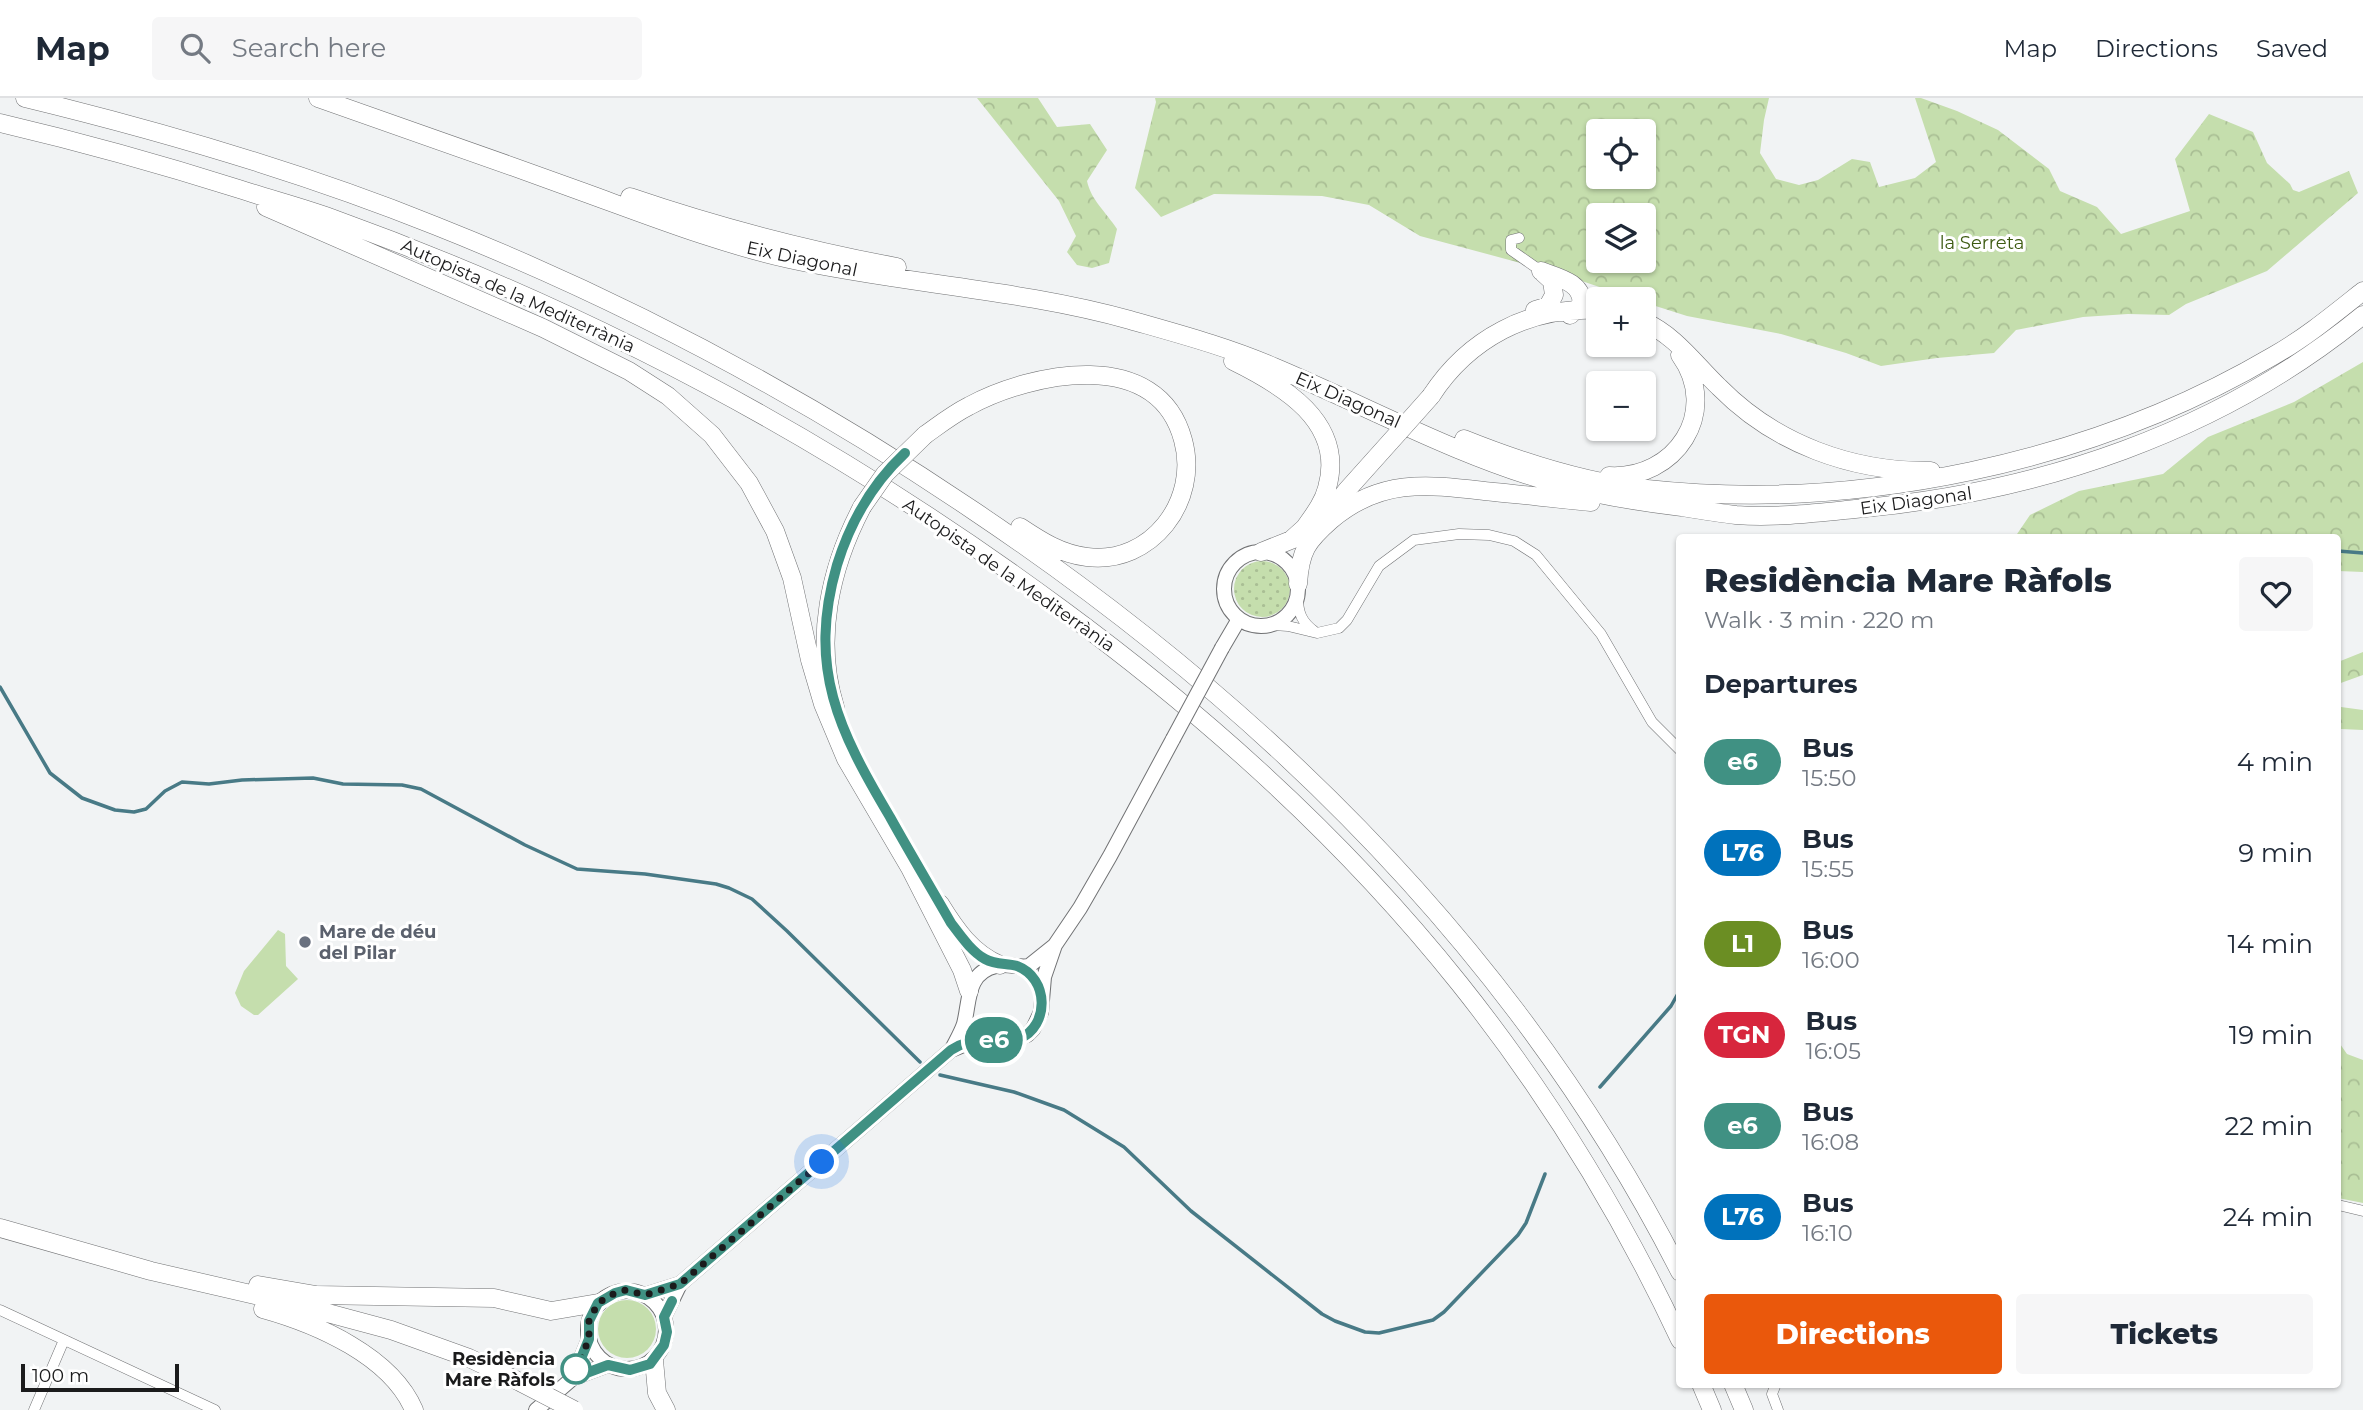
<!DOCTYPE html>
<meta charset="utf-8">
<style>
body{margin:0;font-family:Montserrat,sans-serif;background:#f6f6f7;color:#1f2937;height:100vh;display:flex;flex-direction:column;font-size:26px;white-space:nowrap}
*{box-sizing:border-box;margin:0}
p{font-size:23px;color:#747a83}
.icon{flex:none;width:38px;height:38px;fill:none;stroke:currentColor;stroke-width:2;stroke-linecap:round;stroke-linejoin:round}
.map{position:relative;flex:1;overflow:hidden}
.details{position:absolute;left:1676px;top:436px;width:665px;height:854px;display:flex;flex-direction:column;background:#fff;border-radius:7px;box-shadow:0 2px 5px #0004}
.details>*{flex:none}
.badge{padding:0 14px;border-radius:23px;font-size:24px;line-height:46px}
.buttons{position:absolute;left:1586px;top:21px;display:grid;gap:14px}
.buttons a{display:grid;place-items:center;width:70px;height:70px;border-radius:7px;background:#fff;box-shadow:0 2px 5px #0004;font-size:35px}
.scale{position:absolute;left:21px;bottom:18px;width:158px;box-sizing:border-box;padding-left:7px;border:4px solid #1b1b1c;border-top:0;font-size:19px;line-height:24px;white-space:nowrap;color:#1b1b1c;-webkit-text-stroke:5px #fff;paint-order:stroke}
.you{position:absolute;width:35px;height:35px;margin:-18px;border:5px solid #fff;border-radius:50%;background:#1a73e8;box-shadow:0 0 0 10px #1a73e833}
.map>.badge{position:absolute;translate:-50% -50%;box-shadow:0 0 0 4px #fff}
h2{padding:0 28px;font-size:26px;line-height:63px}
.round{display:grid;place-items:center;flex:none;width:74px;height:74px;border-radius:7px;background:#f6f6f7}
.headline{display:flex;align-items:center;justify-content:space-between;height:119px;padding:0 28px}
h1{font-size:33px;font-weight:800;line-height:52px}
.button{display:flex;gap:14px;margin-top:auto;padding:14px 28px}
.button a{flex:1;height:80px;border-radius:7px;background:#ea580c;color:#fff;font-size:28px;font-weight:800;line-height:80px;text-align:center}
.button a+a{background:#f6f6f7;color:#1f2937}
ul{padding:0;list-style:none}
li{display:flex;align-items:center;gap:21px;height:91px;padding:0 28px}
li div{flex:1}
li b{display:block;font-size:26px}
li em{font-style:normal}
li .badge{min-width:77px;font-weight:700;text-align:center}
header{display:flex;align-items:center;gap:42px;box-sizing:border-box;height:98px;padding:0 35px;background:#fff;border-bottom:2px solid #e0e1e3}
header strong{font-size:33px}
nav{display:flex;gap:38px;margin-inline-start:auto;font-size:24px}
.search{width:490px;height:63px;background:#f6f6f7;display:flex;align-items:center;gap:18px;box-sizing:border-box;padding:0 24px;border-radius:7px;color:#747a83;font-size:26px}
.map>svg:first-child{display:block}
.grass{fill:url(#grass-dots)}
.forest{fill:url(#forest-crowns);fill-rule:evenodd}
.green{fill:#c5dead}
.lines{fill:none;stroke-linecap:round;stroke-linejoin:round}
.stream{stroke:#487a86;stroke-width:3.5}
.street-casing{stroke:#717274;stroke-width:11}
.secondary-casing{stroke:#717274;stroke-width:16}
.highway-casing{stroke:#717274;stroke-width:19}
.street{stroke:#fff;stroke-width:10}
.secondary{stroke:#fff;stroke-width:14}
.highway{stroke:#fff;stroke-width:18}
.secondary-bridge-casing{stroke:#717274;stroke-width:16;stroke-linecap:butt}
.highway-bridge-casing{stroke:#717274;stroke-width:19;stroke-linecap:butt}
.secondary-bridge{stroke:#fff;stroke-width:14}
.highway-bridge{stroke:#fff;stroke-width:18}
.line-casing{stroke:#fff;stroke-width:16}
.line{stroke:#409183;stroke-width:10}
.walk{stroke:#1b1b1c;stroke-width:7;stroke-dasharray:0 12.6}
.worship-dot{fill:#6b7280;stroke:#fff;stroke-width:2.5}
.stop-dot{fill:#fff;stroke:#409183;stroke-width:3.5}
.labels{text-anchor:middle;stroke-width:6;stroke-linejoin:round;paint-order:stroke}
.park-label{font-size:18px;fill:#3c5a10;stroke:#fff}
.street-label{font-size:18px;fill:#1b1b1c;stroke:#fff}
.worship-label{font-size:18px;font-weight:bold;fill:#5b616d;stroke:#fff;text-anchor:start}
.stop-label{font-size:18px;font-weight:bold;fill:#1b1b1c;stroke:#fff;text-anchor:end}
</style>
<header>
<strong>Map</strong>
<div class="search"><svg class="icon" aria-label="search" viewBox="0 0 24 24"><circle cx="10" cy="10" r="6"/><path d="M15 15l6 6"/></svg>Search here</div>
<nav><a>Map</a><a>Directions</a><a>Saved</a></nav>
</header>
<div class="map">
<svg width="2363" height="1312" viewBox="0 0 2363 1312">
<defs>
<pattern id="grass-dots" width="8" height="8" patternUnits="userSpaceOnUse" patternTransform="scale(1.75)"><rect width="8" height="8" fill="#c5dead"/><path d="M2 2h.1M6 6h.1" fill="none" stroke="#a9be94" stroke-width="1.8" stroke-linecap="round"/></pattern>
<pattern id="forest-crowns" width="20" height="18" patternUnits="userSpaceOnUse" patternTransform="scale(1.75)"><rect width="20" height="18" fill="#c5dead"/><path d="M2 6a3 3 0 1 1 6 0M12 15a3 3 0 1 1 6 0" fill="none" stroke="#a9be94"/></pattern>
</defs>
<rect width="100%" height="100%" fill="#f1f3f4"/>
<path class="grass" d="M1234 491a28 28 0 1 1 56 0a28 28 0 1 1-56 0Z"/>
<path class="forest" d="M977,0H1038L1057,29L1090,26L1107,52L1087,83C1091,102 1106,114 1117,131L1109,165L1092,170L1077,167L1067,154L1076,138L1059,103Z
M1155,0H1769L1764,22L1760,55L1776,81L1799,87L1818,82L1852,61L1870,64L1879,89L1915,80L1936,64L1915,0H1921L1957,13L1998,32L2049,71L2060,93L2097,109L2121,136L2190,113L2175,61L2209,16L2253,34L2267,65L2290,86L2293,92L2299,94L2349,73L2358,95L2267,173L2186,206L2169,217L2128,216L2083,219L2016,232L1994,255L1937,260L1881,268L1846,255L1781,236L1687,218L1643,204V201H1635L1558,175L1420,138L1369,107L1322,98L1214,96L1161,119L1135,90L1156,4ZM1598,33H1643V79H1598ZM1598,117H1643V163H1598Z
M2363,264V474L2338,473V439H2015L2030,417L2079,393L2163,376L2208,339L2294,304Z
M2363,554V577L2338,586V564Z
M2338,606L2341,609L2363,612V632L2341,631L2338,633Z
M2338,943L2347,956L2363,962V1105L2338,1100Z"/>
<path class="green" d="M278,832L285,836L286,868L298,881L258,917H254L241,908L235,895L244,873Z
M598 1231a29 29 0 1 1 58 0a29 29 0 1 1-58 0Z"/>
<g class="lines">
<path class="stream" d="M2338,453L2363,455
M0,589L50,675L82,700L115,712L134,714L146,711L165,693L182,684L209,686L242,682L313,680L343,686L402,687L421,691L525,747L577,771L645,776L716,786L729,790L752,801L787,833L920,964
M940,977L1014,994L1064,1012L1124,1049L1191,1113L1322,1216L1335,1223L1365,1234L1379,1235L1433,1222L1444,1214L1518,1137L1526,1125L1545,1076
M1600,989L1671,908L1680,892"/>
<defs>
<path id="street" d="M1519,140L1511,142V152L1541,173
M1298,500C1298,515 1302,524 1314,533
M1273,527L1288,528L1317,535L1339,530L1347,522L1379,468L1414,442L1459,436L1489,437L1514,443L1536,457L1601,536L1652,624L1680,652
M2338,1107L2363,1113
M0,1212L215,1312
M1776,1286L1772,1296L1778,1312
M34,1312L64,1242"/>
<path id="secondary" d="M1224 491a37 37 0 1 1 74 0a37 37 0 1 1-74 0Z
M1222,550L1239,521
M952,951C956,943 961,935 964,926C970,903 966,875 996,868C1007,865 1018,870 1029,868L1054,848
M588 1232a39 39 0 1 1 78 0a39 39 0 1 1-78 0Z
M645,1197L680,1186L951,952L978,941L1010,943L1027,937L1033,931L1041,914L1044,879L1055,847L1080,810L1110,758L1173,641
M664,1219L680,1186
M573,1280L589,1241
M536,1312L573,1280L608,1267"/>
<path id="highway" d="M25,0C165,34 302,74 436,128C625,203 805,299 974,413C1266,609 1519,858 1680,1174
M318,0C407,31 495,62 583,94C652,119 718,145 789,161C902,186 1019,191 1130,222C1179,236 1228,249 1274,269C1367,308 1457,358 1554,385C1596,397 1639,404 1682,409C1700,412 1718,415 1736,417C1775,420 1816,415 1855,411C2038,395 2219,335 2363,217
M0,25C81,44 160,66 239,91C269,101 301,109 331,120C592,214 837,345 1060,510C1207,618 1345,742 1459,885C1546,994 1621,1116 1680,1242
M630,99C718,129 806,152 897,169
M266,109L543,230L629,273L668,298L712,337L749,385L775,433L792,480L810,562L823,606L846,661L910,770L962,872L969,893
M1541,173C1557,179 1585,185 1581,207L1570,217
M1535,212L1548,208L1554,197L1552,183L1541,173
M1643,223C1676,238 1694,265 1719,289C1775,346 1852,374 1931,373
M1233,263C1282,287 1346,324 1327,390C1323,406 1312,419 1303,432
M1431,298C1468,241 1529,208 1598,212
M925,337C939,327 953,316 969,308C1032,274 1158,248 1183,342C1200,403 1151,467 1087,459C1061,456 1041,443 1020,429
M1464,341C1519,363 1587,385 1647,391C1857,414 2091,365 2273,258C2305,240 2334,216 2363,193
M1609,378C1675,382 1721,314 1680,257
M1329,416L1347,392L1399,334
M1261,454L1291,442L1311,424
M1298,486C1300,453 1307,443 1331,422C1383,378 1432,387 1494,394C1526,397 1558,401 1591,404
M835,609C814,542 830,470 862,409
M940,806C956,832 972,855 1000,867
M0,1130L151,1173L294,1206L391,1232L469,1260L520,1284
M258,1187L316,1197L494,1200L551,1213L598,1205
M263,1211C317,1226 391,1258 414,1312
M654,1262L657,1295L666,1312
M1701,1286L1712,1312
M1733,1286L1744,1312"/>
</defs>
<use href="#street" class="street-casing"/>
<use href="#secondary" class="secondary-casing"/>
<use href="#highway" class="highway-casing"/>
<use href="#street" class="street"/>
<use href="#secondary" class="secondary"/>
<use href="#highway" class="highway"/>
<defs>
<path id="secondary-bridge" d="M1173,641L1222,550"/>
<path id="highway-bridge" d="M1399,334L1431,298
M862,409L885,376L925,337
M520,1284L574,1312"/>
</defs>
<use href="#secondary-bridge" class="secondary-bridge-casing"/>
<use href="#highway-bridge" class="highway-bridge-casing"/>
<use href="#secondary-bridge" class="secondary-bridge"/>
<use href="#highway-bridge" class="highway-bridge"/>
</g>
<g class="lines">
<defs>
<path id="line" d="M672,1203L664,1219L667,1234L664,1247L650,1266L630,1272L608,1267L573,1280L589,1241V1223L598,1205L615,1195L626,1192L645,1197L680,1186L951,952C964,944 977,940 992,942C1002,943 1010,945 1019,941C1050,928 1049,880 1017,868C1006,865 996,867 985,861C971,853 961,838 951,825C931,790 910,755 890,719C839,633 807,570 837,467C850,425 873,385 905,355"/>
</defs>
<use href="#line" class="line-casing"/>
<use href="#line" class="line"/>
<path class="walk" d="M576,1271L589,1241V1223L598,1205L615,1195L626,1192L645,1197L680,1186L822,1064"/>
</g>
<circle class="worship-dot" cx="305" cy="844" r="7"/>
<circle class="stop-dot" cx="576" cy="1271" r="14"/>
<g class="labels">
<g class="park-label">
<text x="1982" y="151">la Serreta</text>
</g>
<g class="street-label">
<text transform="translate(802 161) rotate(12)" y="6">Eix Diagonal</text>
<text transform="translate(518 198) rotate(24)" y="6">Autopista de la Mediterrània</text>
<text transform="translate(1348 302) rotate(24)" y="6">Eix Diagonal</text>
<text transform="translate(1916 403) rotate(-8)" y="6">Eix Diagonal</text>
<text transform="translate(1009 477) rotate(35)" y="6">Autopista de la Mediterrània</text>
</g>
<g class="worship-label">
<text x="319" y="840">Mare de déu<tspan x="319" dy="21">del Pilar</tspan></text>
</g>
<g class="stop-label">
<text x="555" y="1267">Residència<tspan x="555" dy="21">Mare Ràfols</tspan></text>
</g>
</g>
</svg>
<div class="buttons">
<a><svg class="icon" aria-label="locate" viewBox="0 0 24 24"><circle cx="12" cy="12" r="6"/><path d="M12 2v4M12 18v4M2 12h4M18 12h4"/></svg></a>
<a><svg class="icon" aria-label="layers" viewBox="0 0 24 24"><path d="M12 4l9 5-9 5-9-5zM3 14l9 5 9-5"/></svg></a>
<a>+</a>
<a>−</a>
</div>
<div class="scale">100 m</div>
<div class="you" style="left:822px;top:1064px"></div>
<b class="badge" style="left:994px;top:942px;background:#409183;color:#fff">e6</b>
<section class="details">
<div class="headline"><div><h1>Residència Mare Ràfols</h1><p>Walk · 3 min · 220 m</p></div><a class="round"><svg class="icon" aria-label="heart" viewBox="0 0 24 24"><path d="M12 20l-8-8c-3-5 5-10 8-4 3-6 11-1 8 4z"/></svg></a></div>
<h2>Departures</h2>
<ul>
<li><span class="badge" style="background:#409183;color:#fff">e6</span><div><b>Bus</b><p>15:50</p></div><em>4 min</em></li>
<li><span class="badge" style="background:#0072bc;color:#fff">L76</span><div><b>Bus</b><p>15:55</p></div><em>9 min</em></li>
<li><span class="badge" style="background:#6b8e23;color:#fff">L1</span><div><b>Bus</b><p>16:00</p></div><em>14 min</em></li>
<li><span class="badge" style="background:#d7263d;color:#fff">TGN</span><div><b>Bus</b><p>16:05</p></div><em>19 min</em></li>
<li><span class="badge" style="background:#409183;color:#fff">e6</span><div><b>Bus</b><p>16:08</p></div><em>22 min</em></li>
<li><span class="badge" style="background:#0072bc;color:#fff">L76</span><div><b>Bus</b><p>16:10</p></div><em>24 min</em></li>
</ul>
<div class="button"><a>Directions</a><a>Tickets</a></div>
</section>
</div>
